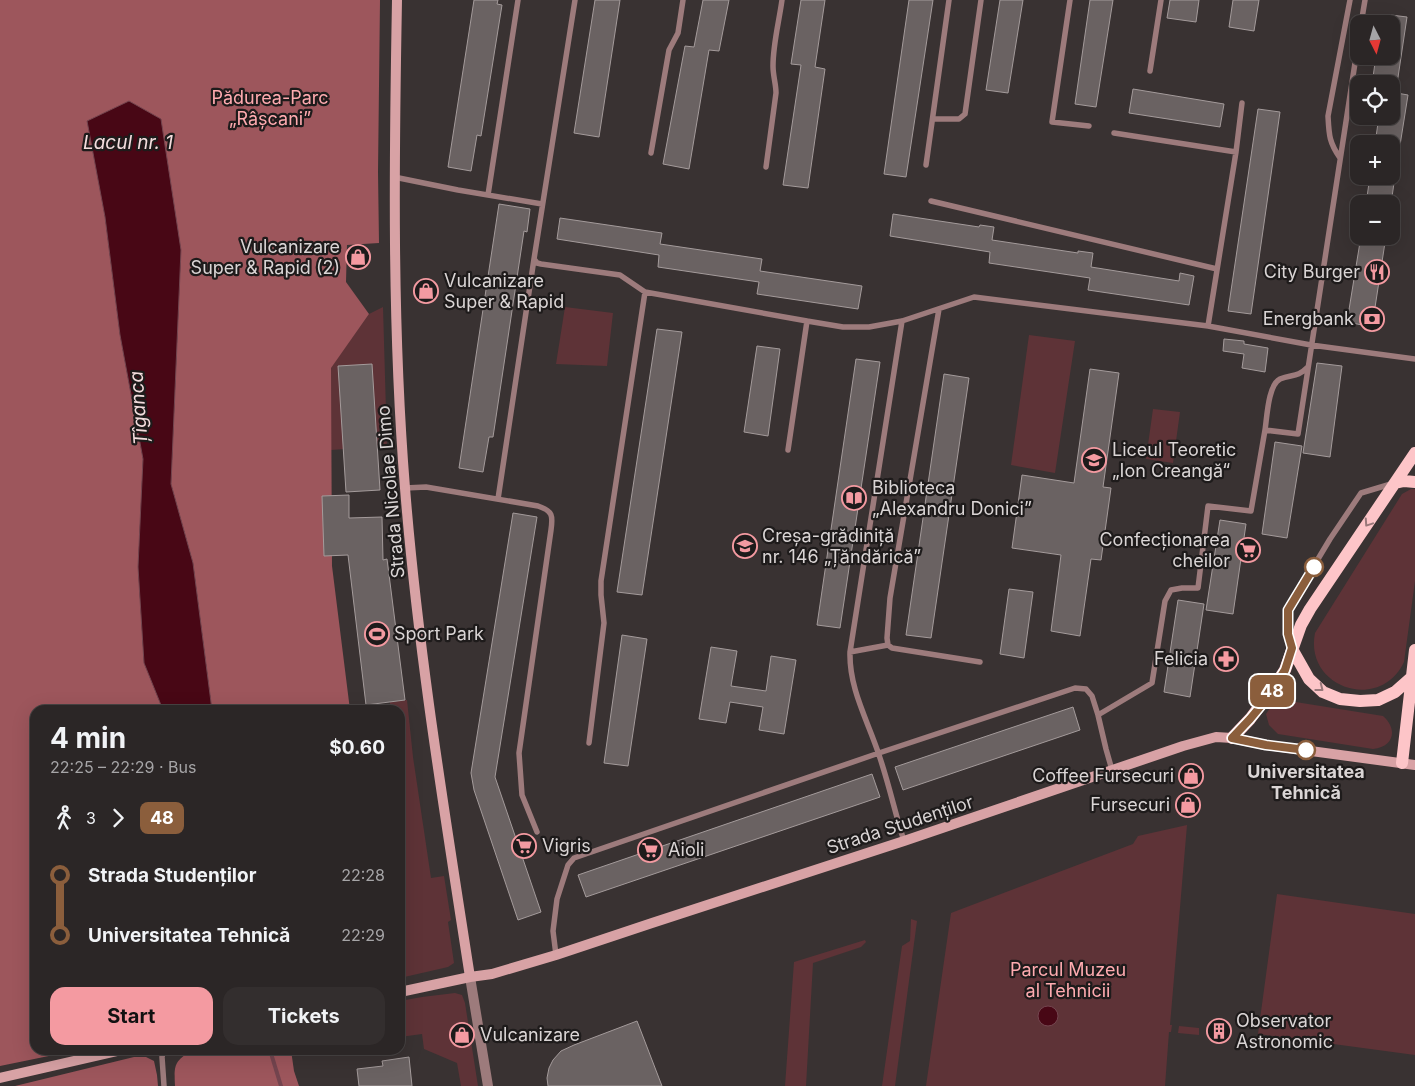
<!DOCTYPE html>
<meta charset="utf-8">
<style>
body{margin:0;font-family:Inter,sans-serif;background:#332e2e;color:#f1f3f6;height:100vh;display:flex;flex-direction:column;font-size:19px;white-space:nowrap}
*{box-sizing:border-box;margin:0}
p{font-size:16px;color:#a6a5a7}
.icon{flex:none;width:28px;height:28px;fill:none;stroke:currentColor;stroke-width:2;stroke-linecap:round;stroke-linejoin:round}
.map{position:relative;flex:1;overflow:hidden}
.panel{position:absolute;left:30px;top:705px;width:375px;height:350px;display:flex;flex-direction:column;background:#2b2626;border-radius:15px;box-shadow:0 5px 20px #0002,0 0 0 1px #474343}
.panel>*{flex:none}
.badge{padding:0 10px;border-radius:8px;font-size:18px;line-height:32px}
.needle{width:32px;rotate:174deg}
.controls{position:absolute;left:1350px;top:15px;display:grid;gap:10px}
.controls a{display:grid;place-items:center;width:50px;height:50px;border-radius:10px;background:#2b2626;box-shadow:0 5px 20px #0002,0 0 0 1px #474343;font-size:25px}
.map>.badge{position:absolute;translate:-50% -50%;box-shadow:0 0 0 2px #fff}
.legs{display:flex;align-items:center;gap:8px;height:55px;padding:0 20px;font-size:16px}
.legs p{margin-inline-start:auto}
.summary{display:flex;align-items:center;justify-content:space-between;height:85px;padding:0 20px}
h1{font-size:28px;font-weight:700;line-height:38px}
.primary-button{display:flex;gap:10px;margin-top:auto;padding:10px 20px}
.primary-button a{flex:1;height:58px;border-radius:15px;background:#f49aa1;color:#111;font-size:20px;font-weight:700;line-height:58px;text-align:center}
.primary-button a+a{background:#332e2e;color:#f1f3f6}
ul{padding:0 20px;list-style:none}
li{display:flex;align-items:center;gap:18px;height:60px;font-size:19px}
li i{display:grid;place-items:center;width:8px;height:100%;margin:0 6px;background:currentColor}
li i::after{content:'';width:12px;height:12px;margin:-6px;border:4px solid;border-radius:50%;background:#2b2626}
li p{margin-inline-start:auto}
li:first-child i{background:linear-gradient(#0000 50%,currentColor 0)}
li:last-child i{background:linear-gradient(currentColor 50%,#0000 0)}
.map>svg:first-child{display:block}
.green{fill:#5e3337}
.forest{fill:#9d565c}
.water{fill:#480715;stroke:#74454f}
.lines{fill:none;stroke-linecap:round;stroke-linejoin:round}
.stream{stroke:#74454f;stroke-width:4}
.building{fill:#6a6262;stroke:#a49b9b}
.service{stroke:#9d7b7c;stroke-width:5.5}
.tertiary{stroke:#9d7b7c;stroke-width:10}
.secondary{stroke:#d8a2a5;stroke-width:10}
.primary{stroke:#fdc5c8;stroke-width:12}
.oneway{stroke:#99787a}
.line-1-casing{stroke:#fff;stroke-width:11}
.line-1{stroke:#8b5e3c;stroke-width:8}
.stop-1-dot{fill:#fff;stroke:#8b5e3c;stroke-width:2.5}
.labels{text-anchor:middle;stroke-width:4.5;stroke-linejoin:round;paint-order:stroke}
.park-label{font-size:18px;fill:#ffabb0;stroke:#1e1b1b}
.poi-label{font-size:18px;fill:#dad5d5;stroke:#1e1b1b;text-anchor:start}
.street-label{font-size:18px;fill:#dad5d5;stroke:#1e1b1b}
.stop-label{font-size:18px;font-weight:bold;fill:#dad5d5;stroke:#1e1b1b}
.water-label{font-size:19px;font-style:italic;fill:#f4ddde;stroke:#1e1b1b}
</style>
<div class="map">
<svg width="1415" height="1086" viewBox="0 0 1415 1086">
<rect width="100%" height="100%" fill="#393232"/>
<path class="green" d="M383,307L387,446L331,450V367L369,314Z
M565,307L613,313L607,366L556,364Z
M1029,335L1075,341L1055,473L1011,465Z
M1153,409L1180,412L1173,463L1146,459Z
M1411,489H1415V581L1404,662C1380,713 1304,688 1315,633L1402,494Z
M407,700L413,757L431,878L444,876L451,920L448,922L454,963L448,967L400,978V710H390V702Z
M1283,700L1383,716C1398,729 1394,747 1373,749L1278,734L1269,725L1266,714L1272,705Z
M1187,825L1170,1025H1172L1171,1032H1169L1165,1086H926L951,913L1133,844L1138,836Z
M1277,894L1415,914V1055L1258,1034Z
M911,919L917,921L895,1086H882L902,946L910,941Z
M865,940L866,942L861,947L813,963L806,1086H785L794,962Z
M455,993L462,995L465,1003L478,1086H461L457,1063L424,1049L422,1034L400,1037V1001L422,997Z
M1179,1026L1199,1028V1035L1178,1033Z"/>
<path class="forest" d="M0,0H380L378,172L379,243L347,245L346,282L369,314L331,368L332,566L350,710H212L193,563L171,484L181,250L88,121L105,217L120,335L143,459L138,567L144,663L163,710H35V1050H78L0,1066Z
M193,1050H291L294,1071L299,1086H175C174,1065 174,1061 193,1050Z
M134,1057H146L154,1061L157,1075L158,1086H15Z"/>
<path class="water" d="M129,101L161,119L181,250L171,484L193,563L212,710H163L144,663L138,567L143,459L120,335L105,217L87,121Z
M1038 1016a10 10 0 1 1 20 0a10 10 0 1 1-20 0Z"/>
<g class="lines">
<path class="stream" d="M270,1050L281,1086"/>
</g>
<path class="building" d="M474,0H498L497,4L502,5L481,136L477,135L471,171L448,167Z
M595,0H620L599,137L574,133Z
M703,0H729L719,51L709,50L689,169L663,164L685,46L694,47Z
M801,0H825L815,67L825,69L808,188L783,185L801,65L791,64Z
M909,0H933L906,177L884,174Z
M1000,0H1023L1008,93L986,90Z
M1090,0H1113L1096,107L1075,104Z
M1170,0H1199L1196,22L1167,18Z
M1233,0H1259L1254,31L1229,27Z
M1391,15L1407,17L1397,84H1372L1376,56H1391Z
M1133,89L1224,104L1220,127L1129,113Z
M1391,92L1408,95L1397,164L1391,163V144H1375L1379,116H1391Z
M1258,109L1280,112L1251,314L1228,311Z
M1370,176H1395L1391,204H1366Z
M499,204L530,209L527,232L524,231L493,437H489L483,472L459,468Z
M893,214L979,227L980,225L994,227L992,240L1078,253V251L1093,253L1091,267L1179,281L1180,273L1194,276L1189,305L1088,290L1090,278L989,263L990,252L890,236Z
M560,218L662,233L660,244L762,259L760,271L862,286L858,309L757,294L759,282L658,267L659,255L557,239Z
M1361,236H1386L1372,327L1347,322Z
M363,250L364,267L352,268L350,251Z
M657,329L682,332L642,595L617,592Z
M1224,339L1244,341V344L1268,348L1265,372L1242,368L1244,354L1223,351Z
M757,346L780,349L768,436L744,432Z
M856,359L880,362L840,628L817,625Z
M1317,363L1342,366L1330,457L1303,453Z
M372,364L380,490L346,492L338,366Z
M1090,369L1119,373L1103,487L1111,488L1101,560L1091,559L1080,636L1051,631L1061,555L1012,548L1022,475L1074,483Z
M944,374L969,378L931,638L906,635Z
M1275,442L1302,446L1287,538L1262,534Z
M349,495V518L382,517L383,560L387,559L405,700L366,705L348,555L324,556L322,496Z
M513,513L537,517L495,777L541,912L518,920L474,790L471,773Z
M1220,520L1246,524L1233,614L1206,610Z
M1009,589L1033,592L1024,658L1000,654Z
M1178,600L1204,604L1190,697L1164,692Z
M622,635L647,639L628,766L604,763Z
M711,647L737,651L731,686L766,691L771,656L796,660L784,734L759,730L763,707L730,702L726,723L699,719Z
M1073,707L1080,730L903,790L895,767Z
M872,774L880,797L586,897L578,875Z
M637,1021L662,1086H548L547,1078L549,1068L553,1060L561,1051L574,1045Z
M1210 1032a9 9 0 1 1 18 0a9 9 0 1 1-18 0Z
M464,1027L468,1042L458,1044L455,1029Z
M409,1057L412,1086H359L357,1069L383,1066L382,1061Z"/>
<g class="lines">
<path class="service" d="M575,0L534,259L537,263L541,264L620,275L645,292L807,321
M1070,0L1052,122L1089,126
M1361,24L1365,0
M1150,71L1161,0
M933,119H959L965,114L981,0
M1114,133L1236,152
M651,153L669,50L678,33L683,0
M1340,158C1329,142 1329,135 1328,116L1350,0
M926,165L949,0
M766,167L776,93C776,84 773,76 773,66C773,44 779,22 782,0
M394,177L458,190L542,204
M488,195L518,0
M931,201L1217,269
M939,309L890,598L887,638L888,645L892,648L980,662
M1208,326L1236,152L1242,103
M1265,430C1267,418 1268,385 1280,379C1292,374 1297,378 1308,367
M788,450L807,321L843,327H869L902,321L974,297L1208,326L1311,345L1415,359
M405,488L426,487L538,506C553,511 553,516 551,530L519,753L522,795L537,832
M498,499L534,259
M1291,644L1288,634V609L1330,539L1361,493L1391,484
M888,645L850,652C849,689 868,721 879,755C889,784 895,813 904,841
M850,652L902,321
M589,743L604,623L601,595V581L645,292
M1112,770L1106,749L1098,715L1152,683L1165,601L1171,590L1182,588H1198L1208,506L1251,511L1265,430L1298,434L1359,37
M556,955L553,931L557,899L568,865L574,858L879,753L1075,688L1086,689L1092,696L1098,715
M164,1050L162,1057L164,1086"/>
<path class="tertiary" d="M470,977L488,1086"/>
<path class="secondary" d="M397,0C394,163 392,326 405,488C418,652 445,815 470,977
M400,992L470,977L492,974L556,955L652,923L904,841L1183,746L1216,737L1232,738L1266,745L1415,765
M0,1078L122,1050"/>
<path class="primary" d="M1395,483L1404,481L1415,482
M1292,649L1309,679L1323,692L1340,699L1360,701L1378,700L1395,692L1412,677
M1232,738L1250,719L1274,687L1285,670L1301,625L1310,609L1415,453
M1402,763L1415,650"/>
</g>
<defs><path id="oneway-chevron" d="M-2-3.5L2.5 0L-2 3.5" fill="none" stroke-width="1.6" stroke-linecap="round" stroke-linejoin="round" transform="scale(1.25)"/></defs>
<g class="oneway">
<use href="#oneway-chevron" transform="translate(1368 523) rotate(124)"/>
<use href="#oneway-chevron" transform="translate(1320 688) rotate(38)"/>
</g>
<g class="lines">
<defs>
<path id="line-1" d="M1306,750L1266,745L1232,738L1250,719L1265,701L1285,670L1292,648L1288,634V610L1314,567"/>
</defs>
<use href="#line-1" class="line-1-casing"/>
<use href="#line-1" class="line-1"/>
</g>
<defs>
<symbol id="shop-ring" viewBox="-11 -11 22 22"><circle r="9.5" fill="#1e1b1b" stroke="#f49aa1" stroke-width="1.5"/><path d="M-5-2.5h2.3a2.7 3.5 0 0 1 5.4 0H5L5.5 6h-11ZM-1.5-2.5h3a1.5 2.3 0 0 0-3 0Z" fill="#f49aa1"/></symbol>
<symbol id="restaurant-ring" viewBox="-11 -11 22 22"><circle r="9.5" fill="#1e1b1b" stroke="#f49aa1" stroke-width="1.5"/><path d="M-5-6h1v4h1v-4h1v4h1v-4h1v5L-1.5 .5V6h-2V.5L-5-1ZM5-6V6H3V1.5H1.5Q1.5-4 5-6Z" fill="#f49aa1"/></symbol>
<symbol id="bank-ring" viewBox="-11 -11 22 22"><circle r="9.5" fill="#1e1b1b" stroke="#f49aa1" stroke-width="1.5"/><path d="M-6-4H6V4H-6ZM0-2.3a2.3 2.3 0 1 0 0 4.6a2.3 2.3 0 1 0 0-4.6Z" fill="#f49aa1"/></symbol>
<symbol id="school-ring" viewBox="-11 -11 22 22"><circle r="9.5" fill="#1e1b1b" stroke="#f49aa1" stroke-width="1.5"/><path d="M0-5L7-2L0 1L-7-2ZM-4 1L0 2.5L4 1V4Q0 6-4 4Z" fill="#f49aa1"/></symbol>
<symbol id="library-ring" viewBox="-11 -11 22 22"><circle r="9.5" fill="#1e1b1b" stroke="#f49aa1" stroke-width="1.5"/><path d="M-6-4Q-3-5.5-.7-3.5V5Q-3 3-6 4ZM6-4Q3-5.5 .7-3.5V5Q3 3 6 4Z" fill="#f49aa1"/></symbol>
<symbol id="supermarket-ring" viewBox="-11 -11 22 22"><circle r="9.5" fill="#1e1b1b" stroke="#f49aa1" stroke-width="1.5"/><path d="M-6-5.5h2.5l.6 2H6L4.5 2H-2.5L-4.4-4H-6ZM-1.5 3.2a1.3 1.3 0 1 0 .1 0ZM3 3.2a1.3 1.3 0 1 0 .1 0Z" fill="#f49aa1"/></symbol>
<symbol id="stadium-ring" viewBox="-11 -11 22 22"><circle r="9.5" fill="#1e1b1b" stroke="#f49aa1" stroke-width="1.5"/><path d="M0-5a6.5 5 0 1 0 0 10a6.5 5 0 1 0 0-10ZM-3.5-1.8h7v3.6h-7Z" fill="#f49aa1"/></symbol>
<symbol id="pharmacy-ring" viewBox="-11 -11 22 22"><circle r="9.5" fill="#1e1b1b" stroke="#f49aa1" stroke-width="1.5"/><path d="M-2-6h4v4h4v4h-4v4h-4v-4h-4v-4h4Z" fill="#f49aa1"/></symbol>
<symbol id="building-ring" viewBox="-11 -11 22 22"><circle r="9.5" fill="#1e1b1b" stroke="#f49aa1" stroke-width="1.5"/><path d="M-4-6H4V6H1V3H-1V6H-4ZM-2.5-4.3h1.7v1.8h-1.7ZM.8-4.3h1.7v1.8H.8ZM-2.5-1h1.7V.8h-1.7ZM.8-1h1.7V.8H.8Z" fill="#f49aa1"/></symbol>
</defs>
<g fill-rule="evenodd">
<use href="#shop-ring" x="344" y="243" width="28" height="28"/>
<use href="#restaurant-ring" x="1363" y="258" width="28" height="28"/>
<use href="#shop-ring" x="412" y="277" width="28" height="28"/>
<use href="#bank-ring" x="1358" y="305" width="28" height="28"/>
<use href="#school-ring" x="1080" y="446" width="28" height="28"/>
<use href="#library-ring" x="840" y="484" width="28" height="28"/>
<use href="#school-ring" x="731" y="532" width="28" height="28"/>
<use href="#supermarket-ring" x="1234" y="536" width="28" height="28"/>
<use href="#stadium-ring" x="363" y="620" width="28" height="28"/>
<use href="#pharmacy-ring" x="1212" y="645" width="28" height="28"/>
<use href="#shop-ring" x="1177" y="762" width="28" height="28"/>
<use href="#shop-ring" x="1174" y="791" width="28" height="28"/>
<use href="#supermarket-ring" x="510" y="832" width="28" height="28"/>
<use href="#supermarket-ring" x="636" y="836" width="28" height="28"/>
<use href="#building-ring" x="1205" y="1017" width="28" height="28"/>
<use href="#shop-ring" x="448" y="1021" width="28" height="28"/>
</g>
<g class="stop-1-dot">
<circle cx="1314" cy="567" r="9"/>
<circle cx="1306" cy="750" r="9"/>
</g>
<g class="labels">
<g class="park-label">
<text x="270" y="104">Pădurea-Parc<tspan x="270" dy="21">„Râșcani”</tspan></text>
<text x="1068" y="976">Parcul Muzeu<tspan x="1068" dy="21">al Tehnicii</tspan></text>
</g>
<g class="poi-label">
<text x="340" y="253" text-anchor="end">Vulcanizare<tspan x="340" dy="21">Super &amp; Rapid (2)</tspan></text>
<text x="1360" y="278" text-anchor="end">City Burger</text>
<text x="444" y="287">Vulcanizare<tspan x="444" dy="21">Super &amp; Rapid</tspan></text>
<text x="1354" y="325" text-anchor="end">Energbank</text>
<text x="1112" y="456">Liceul Teoretic<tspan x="1112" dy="21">„Ion Creangă“</tspan></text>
<text x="872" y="494">Biblioteca<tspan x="872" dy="21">„Alexandru Donici”</tspan></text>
<text x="762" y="542">Creșa-grădiniță<tspan x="762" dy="21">nr. 146 „Țăndărică”</tspan></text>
<text x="1230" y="546" text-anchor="end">Confecționarea<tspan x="1230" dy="21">cheilor</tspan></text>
<text x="394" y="640">Sport Park</text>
<text x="1208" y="665" text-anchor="end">Felicia</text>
<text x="1174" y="782" text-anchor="end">Coffee Fursecuri</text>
<text x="1170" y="811" text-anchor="end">Fursecuri</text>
<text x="542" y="852">Vigris</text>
<text x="668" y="856">Aioli</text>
<text x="1236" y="1027">Observator<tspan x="1236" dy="21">Astronomic</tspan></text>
<text x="480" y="1041">Vulcanizare</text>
</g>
<g class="street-label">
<text transform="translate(391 492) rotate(-95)" y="6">Strada Nicolae Dimo</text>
<text transform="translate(900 825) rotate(-18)" y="6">Strada Studenților</text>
</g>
<g class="stop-label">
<text x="1306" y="778">Universitatea<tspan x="1306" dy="21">Tehnică</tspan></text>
</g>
<g class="water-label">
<text x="128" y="149">Lacul nr. 1</text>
<text transform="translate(138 408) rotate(-94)" y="7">Țîganca</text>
</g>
</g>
</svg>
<div class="controls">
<a><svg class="needle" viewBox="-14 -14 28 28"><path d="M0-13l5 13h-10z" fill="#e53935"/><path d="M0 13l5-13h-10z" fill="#a6a5a7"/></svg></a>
<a><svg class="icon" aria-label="locate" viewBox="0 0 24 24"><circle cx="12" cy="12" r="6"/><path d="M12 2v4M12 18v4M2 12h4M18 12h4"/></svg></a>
<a>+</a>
<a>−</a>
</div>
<b class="badge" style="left:1272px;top:691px;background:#8b5e3c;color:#fff">48</b>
<section class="panel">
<div class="summary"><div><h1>4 min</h1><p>22:25 – 22:29 · Bus</p></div><b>$0.60</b></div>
<div class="legs"><svg class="icon" aria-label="walk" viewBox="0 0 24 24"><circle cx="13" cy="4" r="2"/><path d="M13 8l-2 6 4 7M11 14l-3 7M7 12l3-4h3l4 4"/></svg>3<svg class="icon" aria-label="forward" viewBox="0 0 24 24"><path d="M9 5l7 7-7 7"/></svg><b class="badge" style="background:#8b5e3c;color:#fff">48</b></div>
<ul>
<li><i style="color:#8b5e3c"></i><b>Strada Studenților</b><p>22:28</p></li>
<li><i style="color:#8b5e3c"></i><b>Universitatea Tehnică</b><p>22:29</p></li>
</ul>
<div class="primary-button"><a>Start</a><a>Tickets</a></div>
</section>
</div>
